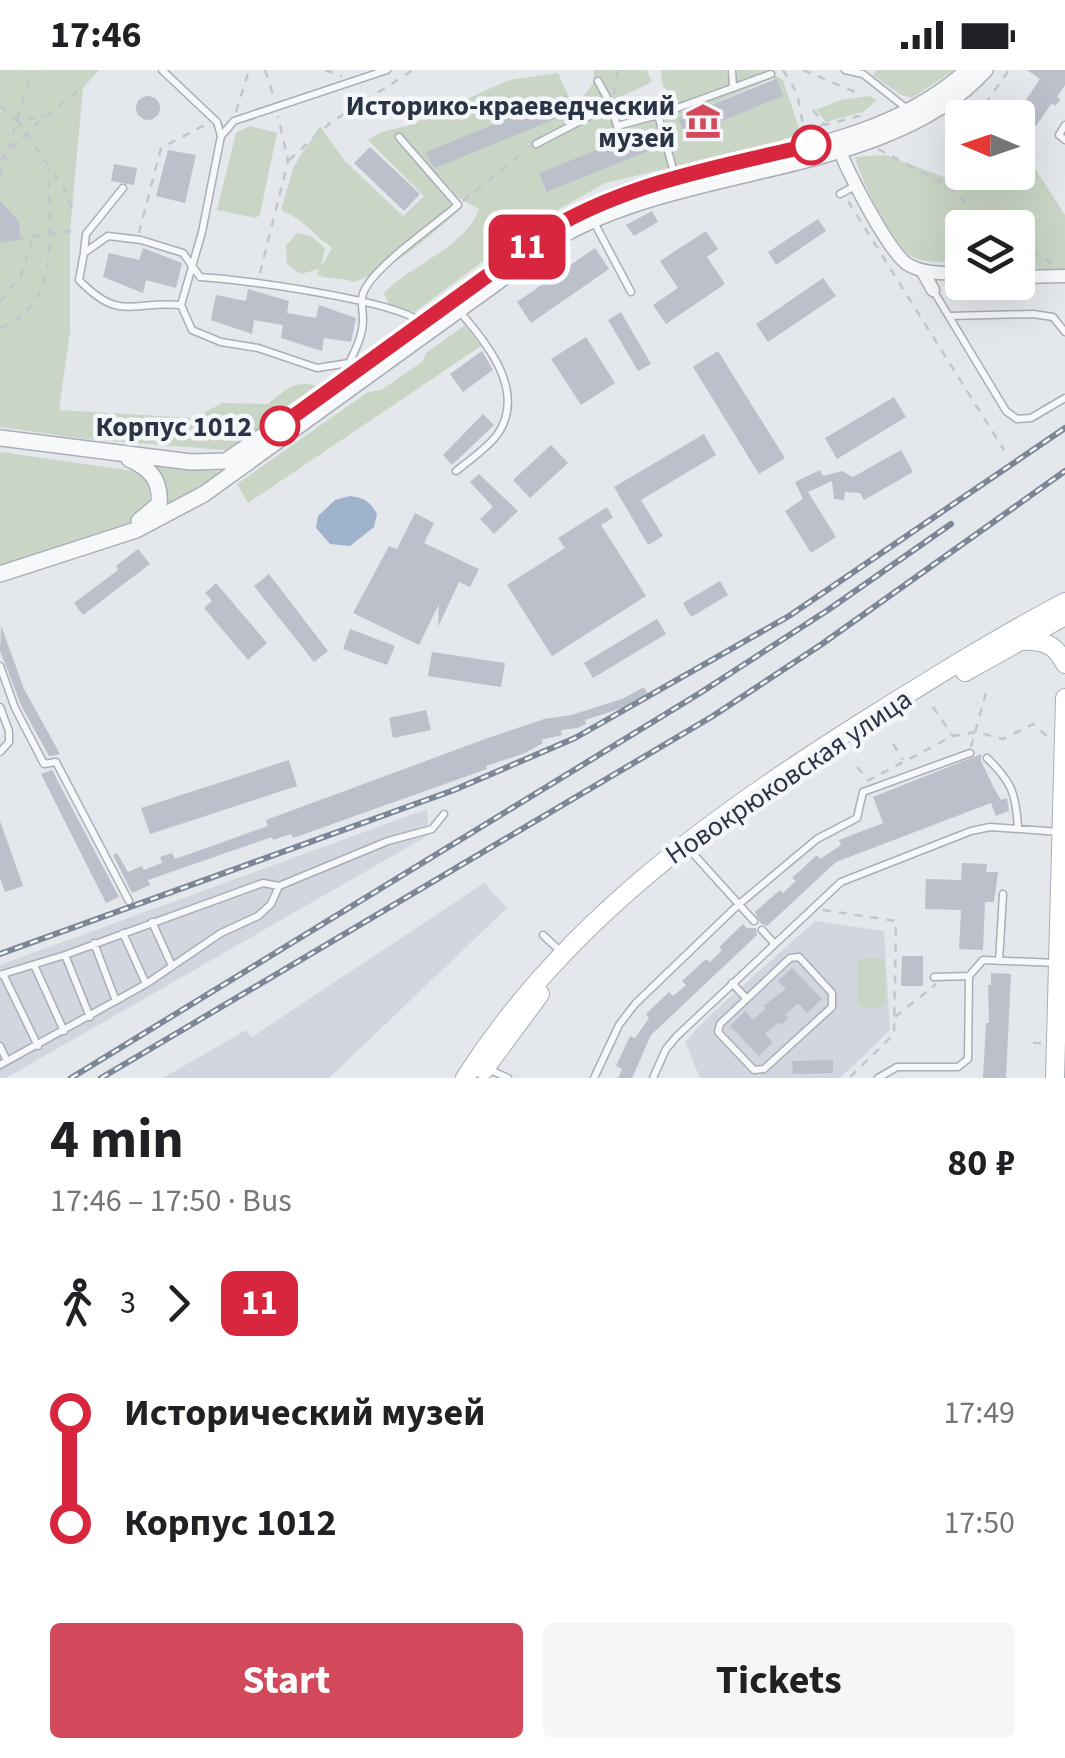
<!DOCTYPE html>
<meta charset="utf-8">
<style>
body{margin:0;font-family:"Source Sans 3",sans-serif;background:#f6f6f6;color:#202124;height:100vh;display:flex;flex-direction:column;font-size:38px;white-space:nowrap}
*{box-sizing:border-box;margin:0}
p{font-size:32px;color:#757577}
.icon{flex:none;width:55px;height:55px;fill:none;stroke:currentColor;stroke-width:2;stroke-linecap:round;stroke-linejoin:round}
.map{position:relative;height:1008px;overflow:hidden}
.sheet{display:flex;flex-direction:column;background:#fff;flex:1}
.sheet>*{flex:none}
.badge{padding:0 20px;border-radius:15px;font-size:35px;line-height:65px}
.needle{width:65px;rotate:272deg}
.controls{position:absolute;left:945px;top:30px;display:grid;gap:20px}
.controls a{display:grid;place-items:center;width:90px;height:90px;border-radius:10px;background:#fff;box-shadow:0 10px 40px #0002;font-size:50px}
.map>.badge{position:absolute;translate:-50% -50%;box-shadow:0 0 0 5px #fff}
.legs{display:flex;align-items:center;gap:15px;height:110px;padding:0 50px;font-size:32px}
.legs p{margin-inline-start:auto}
.head{display:flex;align-items:center;justify-content:space-between;height:170px;padding:0 50px}
h1{font-size:55px;font-weight:700;line-height:75px}
.action{display:flex;gap:20px;margin-top:auto;padding:20px 50px}
.action a{flex:1;height:115px;border-radius:10px;background:#d1495b;color:#fff;font-size:40px;font-weight:700;line-height:115px;text-align:center}
.action a+a{background:#f6f6f6;color:#202124}
ul{padding:0 50px;list-style:none}
li{display:flex;align-items:center;gap:35px;height:110px;font-size:38px}
li i{display:grid;place-items:center;width:15px;height:100%;margin:0 12px;background:currentColor}
li i::after{content:'';width:25px;height:25px;margin:-12px;border:8px solid;border-radius:50%;background:#fff}
li p{margin-inline-start:auto}
li:first-child i{background:linear-gradient(#0000 50%,currentColor 0)}
li:last-child i{background:linear-gradient(currentColor 50%,#0000 0)}
.status{display:flex;justify-content:space-between;align-items:center;height:70px;padding:0 50px;background:#fff;direction:ltr}
.status svg{height:28px;fill:currentColor}
.map>svg:first-child{display:block}
.built{fill:#d2d6de}
.green{fill:#c9d6c5;fill-rule:evenodd}
.water{fill:#9fb4cc}
.building{fill:#bbc0ca}
.lines{fill:none;stroke-linecap:round;stroke-linejoin:round}
.service-casing{stroke:#a9aeb7;stroke-width:9}
.minor-casing{stroke:#a9aeb7;stroke-width:15}
.tertiary-casing{stroke:#a9aeb7;stroke-width:18}
.secondary-casing{stroke:#a9aeb7;stroke-width:20}
.path{stroke:#c2c5cb;stroke-width:2.5;stroke-dasharray:8 8;stroke-linecap:butt}
.service{stroke:#f7f8fa;stroke-width:6}
.minor{stroke:#f7f8fa;stroke-width:12}
.tertiary{stroke:#f7f8fa;stroke-width:15}
.secondary{stroke:#fff;stroke-width:18}
.rail-casing{stroke:#7d8696;stroke-width:6}
.rail{stroke:#f4f6f9;stroke-width:2.5;stroke-dasharray:8;stroke-linecap:butt}
.line-1-casing{stroke:#fff;stroke-width:22}
.line-1{stroke:#d7263d;stroke-width:15}
.stop-1-dot{fill:#fff;stroke:#d7263d;stroke-width:5}
.labels{text-anchor:middle;stroke-width:9;stroke-linejoin:round;paint-order:stroke}
.poi-label{font-size:28px;font-weight:bold;fill:#2b3445;stroke:#f4f6f9;text-anchor:end}
.stop-label{font-size:28px;font-weight:bold;fill:#2b3445;stroke:#f4f6f9;text-anchor:end}
.street-label{font-size:28px;fill:#2b3445;stroke:#f4f6f9}
</style>
<div class="status"><b>17:46</b><svg viewBox="0 0 49 12"><path d="M0 12V9h3v3zM5 12V6h3v6zM10 12V3h3v9zM15 12V0h3v12zM26 1h20v11H26zM47 4h2v5h-2z"/></svg></div>
<div class="map">
<svg width="1065" height="1008" viewBox="0 0 1065 1008">
<rect width="100%" height="100%" fill="#e4e7ec"/>
<path class="built" d="M427,739L429,765L6,1008H0V895Z
M484,813L507,838L329,1008H163L246,960L252,967Z
M815,851L884,861L890,960L840,1008H700L685,972L709,946Z"/>
<path class="green" d="M0,0H99L83,18L70,161V262L59,340L193,348L223,333L268,334C284,322 293,309 316,316L270,348L271,359L236,381L85,369L0,357Z
M594,0H647L652,12L616,29L612,35L616,55L658,45L669,22L663,16L661,0H767L783,10L799,58L793,66L772,74L605,113L533,154L415,242L389,235L384,223C412,194 466,177 479,139L455,126L449,115L452,129L459,140C428,168 394,198 354,212C341,207 330,210 317,205L319,199L301,204L287,194L286,176L297,163L311,166L325,178L321,197L332,178C310,162 309,153 281,140L294,96L320,56L345,91L403,146L424,126L368,70L381,62L407,56L509,10L558,3L574,38L593,14ZM774,8L782,26L685,66L678,48ZM642,63L649,81L545,121L539,103Z
M876,0H954L912,28L901,25L873,5Z
M869,26L877,30L863,42L826,52L816,40L841,30Z
M250,56L277,63L260,144L256,148L217,140L236,63Z
M1018,72L1065,145V200L1018,197V158H962V193C948,191 928,194 915,188C896,181 859,107 855,87L885,85L944,107L962,95V102H1018Z
M465,255L481,276L248,433L237,414L368,322L381,320L422,292L426,283Z
M0,382L140,402C149,414 155,431 142,445C126,463 28,488 0,497Z
M154,394L223,402L168,434L162,409Z
M861,888H880L885,892V933L881,937H862L857,934L858,891Z"/>
<path class="water" d="M350,426C364,428 369,430 377,444L374,457L350,476L330,474L316,458L318,446L335,430Z"/>
<path class="building" d="M1027,0H1065V15L1057,27L1061,29L1055,36L1052,33L1036,56L1017,43L1040,9Z
M776,9L783,26L685,66L678,48Z
M566,25L572,42L435,98L430,92L426,82Z
M136 38a12 12 0 1 1 24 0a12 12 0 1 1-24 0Z
M642,62L649,81L546,122L539,103Z
M370,77L420,124L404,141L354,93Z
M168,80L196,85L185,133L156,126Z
M114,94L137,98L134,115L111,111Z
M0,131L19,151L20,170L0,172Z
M652,141L658,152L634,166L626,155Z
M818,149L826,161L776,195L768,182Z
M706,161L718,179L707,187L725,214L666,254L653,235L678,218L660,191Z
M143,178L182,193L176,218L146,210L143,223L103,207L109,183L139,190Z
M595,178L609,199L531,253L517,232Z
M823,208L836,226L768,272L756,254Z
M248,219L289,231L287,243L316,248L319,235L356,248L351,272L324,268L322,281L281,268L283,255L254,250L252,264L211,250L216,225L246,231Z
M621,242L651,294L638,301L608,250Z
M586,267L615,313L581,335L551,289Z
M482,281L493,300L463,322L450,304Z
M718,281L785,388L759,404L693,297Z
M894,327L906,347L837,389L825,368Z
M483,344L494,355L452,395L443,385Z
M704,364L716,385L641,430L663,466L648,475L614,417Z
M551,375L568,393L530,428L513,410Z
M901,380L913,402L864,430L860,423L845,422L844,430L834,429L832,411L808,422L836,467L811,483L785,441L803,429L795,412L820,400L823,406L842,401L853,407Z
M479,404L518,441L494,464L480,449L493,437L470,412Z
M607,437L613,448L601,455L646,526L552,586L507,515L565,478L558,468Z
M415,443L434,453L424,473L479,499L470,517L459,512L438,557L439,534L419,575L353,543L389,476L397,479Z
M138,479L150,494L83,545L74,533L118,500L116,496Z
M269,504L328,581L314,592L254,516Z
M720,511L728,525L691,547L683,533Z
M216,513L267,573L248,590L204,538L212,531L205,523Z
M657,549L666,564L593,608L584,593Z
M1,555L24,619L60,684L57,685L49,686L21,635L0,581Z
M350,559L395,576L387,595L343,579Z
M432,582L505,593L501,617L428,606Z
M644,617L648,625L634,634L585,650L586,654L577,658L561,660L562,665L541,670L543,673L525,683L486,696L487,699L293,768L291,764L273,770L272,767L148,810L150,815L132,823L113,785L117,783L128,802L142,796L144,800L162,793L160,787L172,783L175,789L268,756L266,750L488,668L544,649L571,645L622,629Z
M426,640L431,660L393,668L389,648Z
M981,684V691L995,720L1001,730L1007,728L1009,741L996,746L991,733L836,792L767,856L760,853L755,842L780,820L783,823L796,811L792,808L817,785L820,789L841,775L839,770L883,753L873,727Z
M289,690L297,716L150,764L141,738Z
M52,700L119,827L106,833L41,704Z
M0,751L23,816L5,822L0,808Z
M962,793L987,794L986,802H998L994,832H985L983,880L959,879L961,840L925,839L926,809L961,810Z
M743,854L747,858H756L757,865L651,965L632,1008H618L622,999L616,996L630,966L635,968L649,948L646,944L669,922L673,926L686,915L682,911L706,889L710,892L722,880L719,877Z
M902,886H923V916H901Z
M792,898L822,929L807,943L798,933L785,945L789,948L781,955L778,952L765,964L773,972L759,986L730,956L745,941L753,950L766,938L763,936L786,919L778,911Z
M991,903L1011,904L1006,1008H983L986,953H989L988,915H991Z
M833,990V1003L793,1004L792,991Z"/>
<g class="lines">
<defs>
<path id="service" d="M162,0L217,52L221,66
M732,0L733,18
M845,0L863,4L906,38
M598,11L611,35
M658,45L675,106
M1065,55L1059,65L1065,70
M536,74L611,35L617,56L658,45L771,4
M840,124L857,115
M595,154L631,222
M84,181L86,164L123,118
M933,220L1006,341L1017,349L1031,348L1065,328
M181,235L202,162L221,66L234,51L387,0
M949,246L1033,244L1053,247L1065,262
M349,293C356,279 363,265 363,249C363,238 359,229 365,219C379,193 434,156 458,135L399,67
M356,301L349,293L317,298L258,278L221,272L192,260L181,235C130,231 120,252 79,210L84,183L108,166L141,170L183,183L200,207C244,210 387,229 420,251
M456,401C470,390 486,379 497,365C527,323 488,274 460,242
M0,596L15,638L44,694L56,692L129,831
M0,637L9,661V672L0,682
M987,688C1012,712 1016,724 1018,758
M688,778L754,851
M152,852L172,896
M762,860L774,873
M123,863L146,914
M543,865L560,881
M94,873L116,931
M65,885L90,947
M799,887L832,923V937L764,999L754,1000L718,962L720,954L790,888Z
M999,891L1003,824
M34,895L64,961
M3,904L38,976
M0,905L65,885L263,813L279,816L388,771L432,759L444,744
M934,907L969,906
M732,913L746,928
M0,976L7,991
M0,995L146,914L221,863L258,846L271,834L279,816
M486,998L508,1008
M594,1008L619,955L635,934L738,835L817,769L857,748L863,722L970,683
M653,1008L666,979L677,966L841,812L971,761L990,757L1060,762
M878,1008L897,997H958L968,989L969,906L983,890L1056,893"/>
<path id="minor" d="M838,76C847,101 887,179 907,194C923,204 945,203 962,204
M922,200L933,220
M1018,207L1065,206"/>
<path id="tertiary" d="M0,368L191,392L226,391L335,317L556,156C583,140 610,126 639,117C748,84 880,81 968,0
M129,389C150,398 161,410 159,434L139,451
M0,504L136,460L204,424L561,166C687,93 888,106 985,0"/>
<path id="secondary" d="M1020,571C1042,570 1055,573 1065,594
M965,602L1065,546
M484,1000L540,924
M465,1008C562,856 706,751 856,656C925,613 993,570 1065,532
M1055,1008L1065,628"/>
</defs>
<use href="#service" class="service-casing"/>
<use href="#minor" class="minor-casing"/>
<use href="#tertiary" class="tertiary-casing"/>
<use href="#secondary" class="secondary-casing"/>
<path class="path" d="M265,0L274,28
M325,0L342,6
M783,0L797,23L804,59L823,55
M803,0L860,24
M614,24L618,0
M985,34L1009,0
M0,36L17,50L45,47
M813,40L825,55L863,45
M236,42L249,0
M17,50L64,118L73,141
M878,79L950,117L991,158
M8,80L32,0
M0,90L34,56L83,17
M289,90L330,53L413,0
M0,105L6,88
M463,131L527,80
M848,131L1004,380
M139,163L161,78L205,55
M0,172L70,161L79,163
M1018,173L1055,195
M260,203L288,91L278,46
M0,232L21,205L33,168
M0,258C64,235 49,153 48,99
M933,637L952,665
M893,674L903,690
M971,677L988,616
M857,697L867,708
M867,711L953,666L976,662L1003,669L1033,654L1048,667
M823,840L896,851L894,964L849,1008
M895,947L936,914
M1033,973H1044"/>
<use href="#service" class="service"/>
<use href="#minor" class="minor"/>
<use href="#tertiary" class="tertiary"/>
<use href="#secondary" class="secondary"/>
<defs>
<path id="rail" d="M0,884L454,720L575,668L789,546L1065,358
M71,1008L700,623L828,540L951,454
M101,1008L713,646L822,574L1065,401"/>
</defs>
<use href="#rail" class="rail-casing"/>
<use href="#rail" class="rail"/>
</g>
<g class="lines">
<defs>
<path id="line-1" d="M280,356L556,156C635,111 724,96 811,75"/>
</defs>
<use href="#line-1" class="line-1-casing"/>
<use href="#line-1" class="line-1"/>
</g>
<defs>
<symbol id="museum-bare" viewBox="-9 -9 18 18"><path d="M0-6L6-3V-2H-6V-3ZM-5-1h2V3h-2ZM-1-1h2V3h-2ZM3-1h2V3H3ZM-6 4H6V6H-6Z" fill="#d1495b" stroke="#f4f6f9" stroke-width="2.5" paint-order="stroke"/></symbol>
</defs>
<g fill-rule="evenodd">
<use href="#museum-bare" x="678" y="26" width="50" height="50"/>
</g>
<g class="stop-1-dot">
<circle cx="811" cy="75" r="18"/>
<circle cx="280" cy="356" r="18"/>
</g>
<g class="labels">
<g class="poi-label">
<text x="675" y="45">Историко-краеведческий<tspan x="675" dy="32">музей</tspan></text>
</g>
<g class="stop-label">
<text x="252" y="366">Корпус 1012</text>
</g>
<g class="street-label">
<text transform="translate(788 706) rotate(-34)" y="10">Новокрюковская улица</text>
</g>
</g>
</svg>
<div class="controls">
<a><svg class="needle" viewBox="-14 -14 28 28"><path d="M0-13l5 13h-10z" fill="#e53935"/><path d="M0 13l5-13h-10z" fill="#757577"/></svg></a>
<a><svg class="icon" aria-label="layers" viewBox="0 0 24 24"><path d="M12 4l9 5-9 5-9-5zM3 14l9 5 9-5"/></svg></a>
</div>
<b class="badge" style="left:527px;top:177px;background:#d7263d;color:#fff">11</b>
</div>
<section class="sheet">
<div class="head"><div><h1>4 min</h1><p>17:46 – 17:50 · Bus</p></div><b>80 ₽</b></div>
<div class="legs"><svg class="icon" aria-label="walk" viewBox="0 0 24 24"><circle cx="13" cy="4" r="2"/><path d="M13 8l-2 6 4 7M11 14l-3 7M7 12l3-4h3l4 4"/></svg>3<svg class="icon" aria-label="forward" viewBox="0 0 24 24"><path d="M9 5l7 7-7 7"/></svg><b class="badge" style="background:#d7263d;color:#fff">11</b></div>
<ul>
<li><i style="color:#d7263d"></i><b>Исторический музей</b><p>17:49</p></li>
<li><i style="color:#d7263d"></i><b>Корпус 1012</b><p>17:50</p></li>
</ul>
<div class="action"><a>Start</a><a>Tickets</a></div>
</section>
